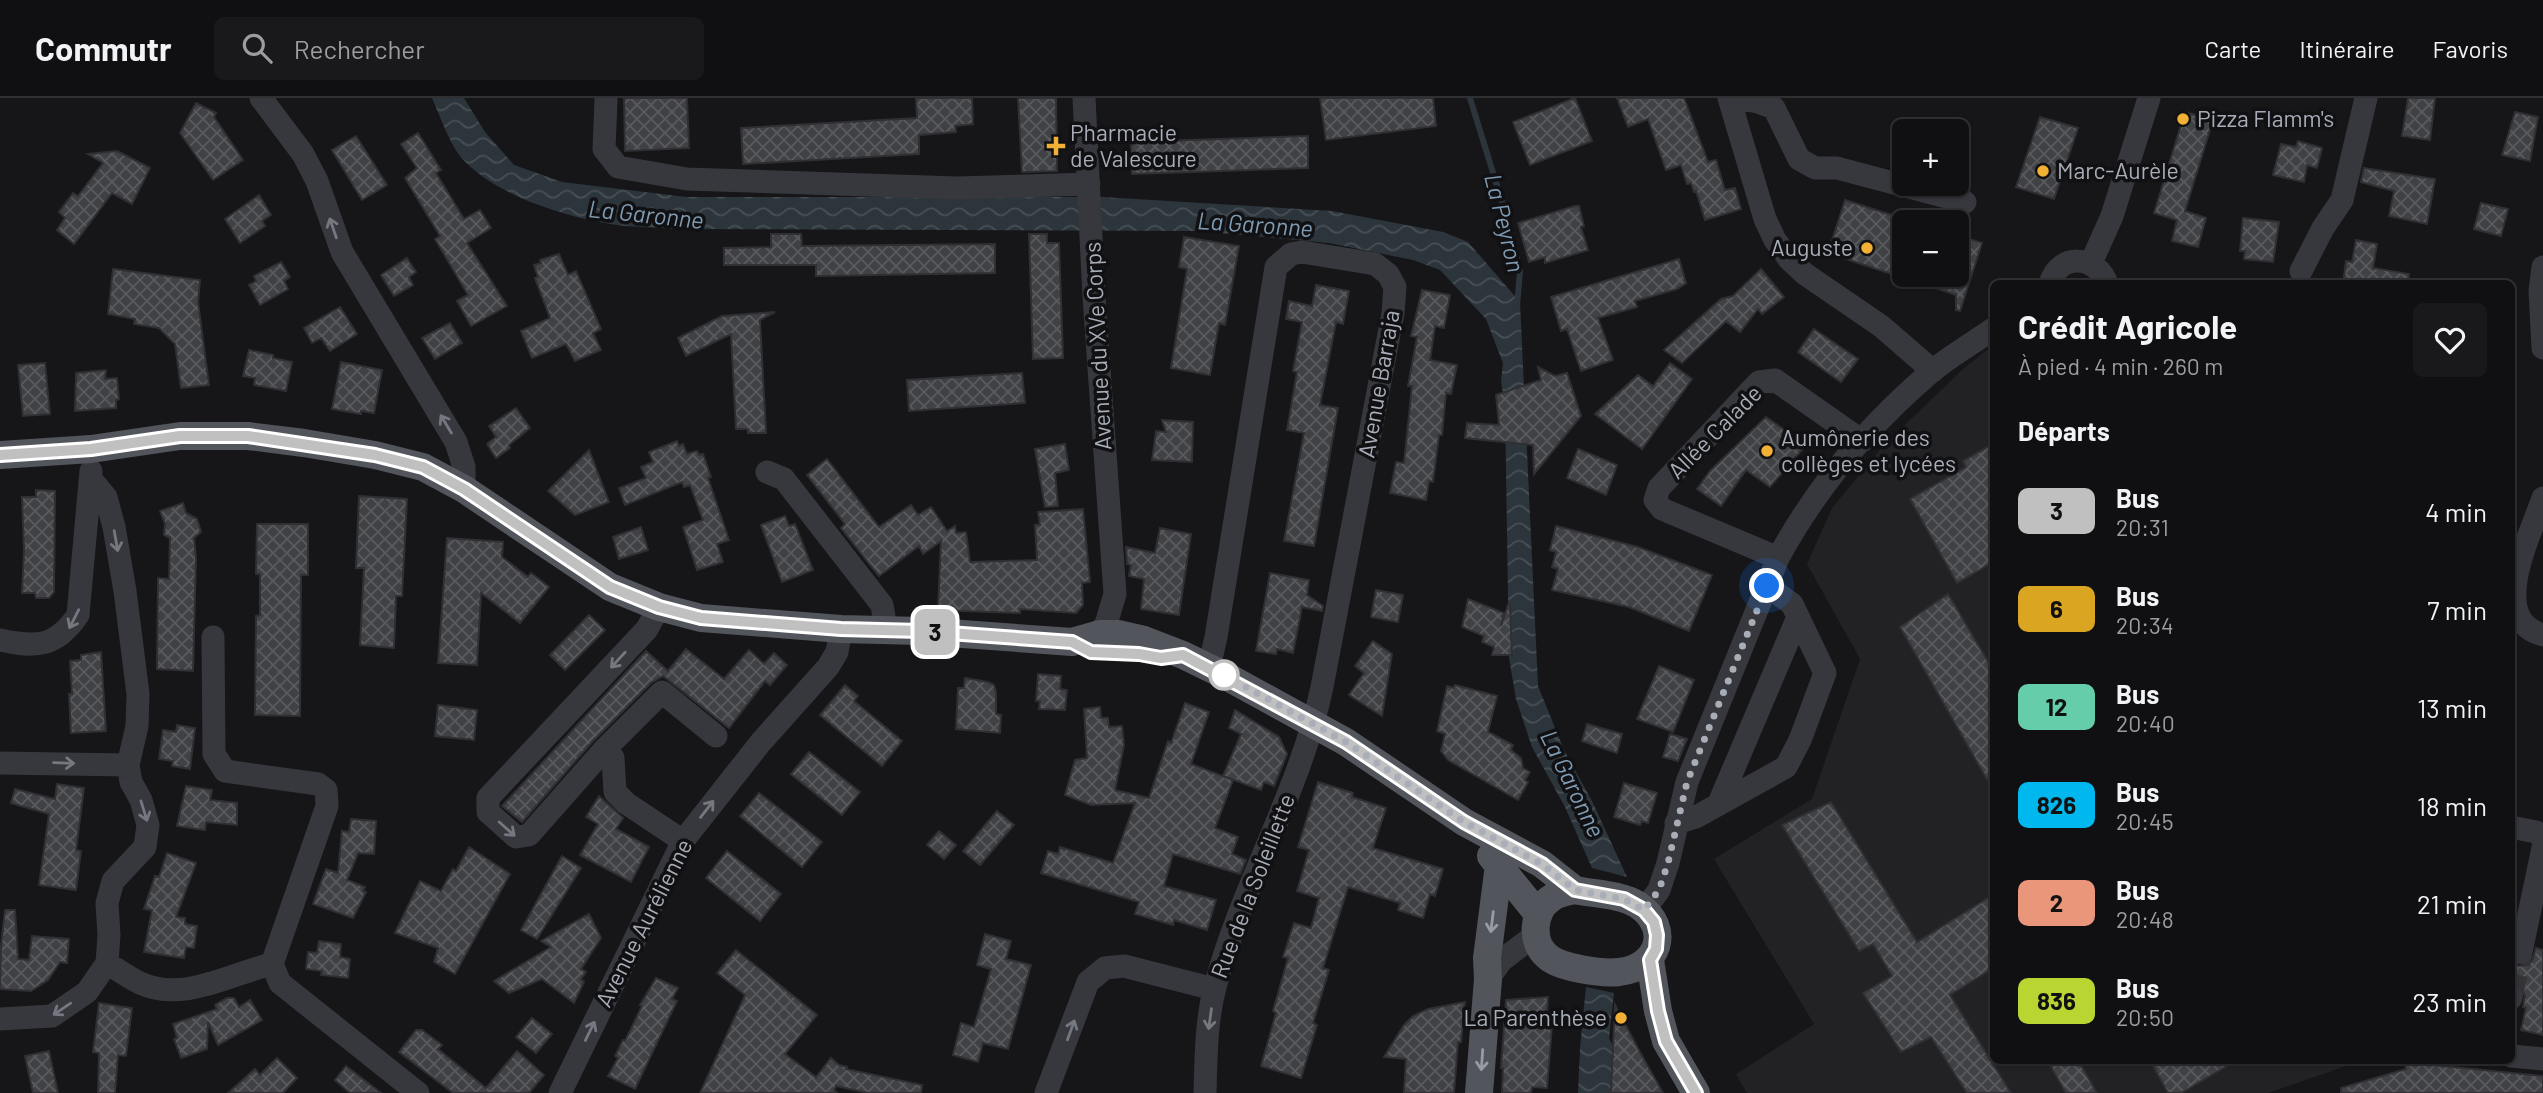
<!DOCTYPE html>
<html lang="fr">
<meta charset="utf-8">
<style>
body{margin:0;font-family:Barlow,sans-serif;background:#19191b;color:#f1f3f6;height:100vh;display:flex;flex-direction:column;font-size:26px;white-space:nowrap}
*{box-sizing:border-box;margin:0}
p{font-size:23px;color:#9c9d9f}
.icon{flex:none;width:38px;height:38px;fill:none;stroke:currentColor;stroke-width:2;stroke-linecap:round;stroke-linejoin:round}
.map{position:relative;flex:1;overflow:hidden}
.panel{position:absolute;left:1990px;top:182px;width:525px;height:784px;display:flex;flex-direction:column;background:#101012;border-radius:10px;box-shadow:0 2px 5px #0004,0 0 0 2px #303032}
.panel>*{flex:none}
.badge{padding:0 14px;border-radius:10px;font-size:24px;line-height:46px}
.tools{position:absolute;left:1892px;top:21px;display:grid;gap:14px}
.tools a{display:grid;place-items:center;width:77px;height:77px;border-radius:10px;background:#101012;box-shadow:0 2px 5px #0004,0 0 0 2px #303032;font-size:35px}
.you{position:absolute;width:35px;height:35px;margin:-18px;border:5px solid #fff;border-radius:50%;background:#1a73e8;box-shadow:0 0 0 10px #1a73e833}
.map>.badge{position:absolute;translate:-50% -50%;box-shadow:0 0 0 4px #fff}
h2{padding:0 28px;font-size:26px;line-height:63px}
.round{display:grid;place-items:center;flex:none;width:74px;height:74px;border-radius:10px;background:#19191b}
.headline{display:flex;align-items:center;justify-content:space-between;height:119px;padding:0 28px}
h1{font-size:33px;font-weight:700;line-height:52px}
ul{padding:0;list-style:none}
li{display:flex;align-items:center;gap:21px;height:98px;padding:0 28px}
li div{flex:1}
li b{display:block;font-size:26px}
li em{font-style:normal}
li .badge{min-width:77px;font-weight:700;text-align:center}
header{display:flex;align-items:center;gap:42px;box-sizing:border-box;height:98px;padding:0 35px;background:#101012;border-bottom:2px solid #303032}
header strong{font-size:33px}
nav{display:flex;gap:38px;margin-inline-start:auto;font-size:24px}
.search{width:490px;height:63px;background:#19191b;display:flex;align-items:center;gap:18px;box-sizing:border-box;padding:0 24px;border-radius:10px;color:#9c9d9f;font-size:26px}
.map>svg:first-child{display:block}
.built{fill:#222225}
.water{fill:url(#water-waves)}
.lines{fill:none;stroke-linecap:round;stroke-linejoin:round}
.stream{stroke:#2c353c;stroke-width:6}
.building{fill:url(#building-cross-hatch);stroke:#303034;stroke-width:2}
.minor-tunnel{stroke:#333438;stroke-width:23;stroke-dasharray:23 11;stroke-linecap:butt}
.minor{stroke:#37383d;stroke-width:23}
.major{stroke:#53555c;stroke-width:28}
.oneway{stroke:#757881}
.oneway2{stroke:#979ba6}
.line-casing{stroke:#fff;stroke-width:16}
.line{stroke:#c0c0c0;stroke-width:10}
.walk{stroke:#a8adb8;stroke-width:7;stroke-dasharray:0 12.6}
.poi-dot{fill:#f2b134;stroke:#111113;stroke-width:2.5}
.stop-dot{fill:#fff;stroke:#c0c0c0;stroke-width:3.5}
.labels{text-anchor:middle;stroke-width:7;stroke-linejoin:round;paint-order:stroke}
.poi-label{font-size:23px;fill:#a8adb8;stroke:#111113;text-anchor:start}
.street-label{font-size:23px;fill:#a8adb8;stroke:#111113}
.water-label{font-size:24px;font-style:italic;fill:#7f9bb3;stroke:#111113}
</style>
<header>
<strong>Commutr</strong>
<div class="search"><svg class="icon" aria-label="search" viewBox="0 0 24 24"><circle cx="10" cy="10" r="6"/><path d="M15 15l6 6"/></svg>Rechercher</div>
<nav><a>Carte</a><a>Itinéraire</a><a>Favoris</a></nav>
</header>
<div class="map">
<svg width="2543" height="995" viewBox="0 0 2543 995">
<defs>
<pattern id="water-waves" width="16" height="10" patternUnits="userSpaceOnUse" patternTransform="scale(1.75)"><rect width="16" height="10" fill="#2c353c"/><path d="M0 5q4-4 8 0t8 0" fill="none" stroke="#485056"/></pattern>
<pattern id="building-cross-hatch" width="8" height="8" patternUnits="userSpaceOnUse" patternTransform="scale(1.75)"><rect width="8" height="8" fill="#404145"/><path d="M0 0l8 8M0 8l8-8" fill="none" stroke="#595a5e"/></pattern>
</defs>
<rect width="100%" height="100%" fill="#161618"/>
<path class="built" d="M1993,247V962L2361,963L2268,995H1747L1736,976L1814,926L1714,761L1812,701L1860,561L1807,466L1832,410L1883,348L1962,272Z"/>
<path class="water" d="M432,0H464L485,34L514,67L562,84L686,99H1102L1332,113L1443,134L1468,144L1520,204L1538,588L1564,652L1592,703L1627,779L1592,770L1565,709L1532,649L1516,601L1509,560L1505,308L1501,283L1503,265L1486,221L1440,172L1413,162L1329,145L1199,133L679,131C661,130 643,129 625,128C575,122 494,99 460,58C448,42 440,18 432,0Z
M1586,889L1614,895L1609,940L1619,961L1612,965L1611,995H1578L1580,950Z"/>
<g class="lines">
<path class="stream" d="M1470,0L1503,107L1520,173L1517,208"/>
</g>
<path class="building" d="M624,0H687L689,50L625,53Z
M916,0H972L973,26L955,28L956,34L919,37V56L743,66L741,30L917,20Z
M1018,0H1056L1057,73L1022,74Z
M1320,0H1433L1436,28L1326,42Z
M1575,0L1592,43L1530,67L1513,24Z
M1617,0H1684L1708,64L1716,62L1725,92L1735,90L1741,111L1705,122L1696,93L1694,94L1691,85L1687,86L1681,67L1666,72L1648,21L1628,29Z
M2408,0H2435L2430,42L2402,38Z
M196,5L216,15L214,19L243,62L213,82L180,35Z
M2185,14L2213,22L2185,113L2206,120L2198,149L2172,143L2177,122L2154,115Z
M2515,14L2538,19L2530,63L2502,57Z
M2040,19L2078,30L2054,101L2016,89Z
M418,35L441,72L436,75L464,121L480,112L491,130L467,145L507,208L471,228L457,203L468,197L435,141L440,138L405,80L417,70L401,46Z
M356,38L387,87L362,102L332,52Z
M1308,38V70L1132,76L1131,44Z
M2298,43L2322,50L2317,70L2307,67L2304,84L2273,77L2281,46L2296,49Z
M117,53L150,70L132,106L112,95L74,146L57,132L65,120L59,114L73,95L78,98L103,65L88,56Z
M2364,70L2435,81L2427,126L2389,118L2394,93L2361,84Z
M259,97L271,117L262,123L265,128L240,145L225,121Z
M1845,102L1904,121V180L1828,155Z
M2481,105L2508,111L2501,138L2474,131Z
M1575,108H1579L1584,128L1581,129L1588,152L1545,165V159L1529,164L1518,125Z
M2243,120L2279,124L2273,164L2244,161L2245,153H2240Z
M771,136H801L802,148L995,146V175L816,178V167H724V150L771,149Z
M1029,136H1047V145H1059L1063,260L1033,261Z
M1956,137L1982,145L1960,213L1956,212V197L1906,180V177H1956Z
M1184,139L1239,148L1225,227L1219,225L1210,277L1171,270L1187,171L1179,169Z
M2356,142L2377,146L2373,170L2409,176L2408,186H2343L2346,163L2352,164Z
M559,156L568,177L576,173L601,231L593,235L601,252L575,263L566,246L532,260L521,233L550,220L535,180L538,179L534,167L541,165L540,162Z
M407,160L416,174L409,179L413,187L394,198L381,177Z
M1679,161L1686,185L1677,191L1635,203L1637,209L1598,220L1613,262L1581,273L1567,231L1561,233L1551,199Z
M281,164L290,179L284,183L288,191L260,207L249,187L256,183L254,178Z
M113,171L200,182L198,204L209,287L181,290L175,246L159,230L134,226L135,221L108,216Z
M1761,171L1784,199L1762,216L1758,211L1740,234L1726,223L1682,265L1664,252L1721,201L1733,198Z
M1316,187L1349,193L1343,226L1336,224L1320,307L1338,310L1314,448L1284,443L1304,335L1287,332L1297,274L1293,273L1302,224L1286,221L1289,203L1312,208Z
M1422,192L1450,197L1444,230L1435,228L1430,262L1457,267L1451,296L1446,295L1442,337H1439L1433,384L1429,383L1426,402L1390,395L1396,364L1404,365L1412,288H1408L1417,239L1411,238Z
M340,209L357,236L330,253L321,240L312,245L304,230Z
M775,214L760,222L766,335H748V331H736L731,236L686,258L678,240L722,218Z
M450,225L462,245L435,261L422,240Z
M1814,231L1858,261L1841,284L1798,254Z
M249,252L273,257V260L292,264L286,293L254,287L255,280L243,278Z
M341,264L382,272L374,315L361,313V316L332,311Z
M45,265L50,316L23,318L18,267Z
M1670,265L1692,281L1642,351L1595,316L1638,277L1653,288Z
M1538,269L1555,278L1567,275L1581,318L1534,376L1533,347L1465,340L1467,325L1499,327L1496,297L1541,282Z
M106,272L105,281L117,280L119,301L116,302V310L75,313L76,275Z
M1022,275L1025,305L909,313L907,282Z
M516,310L530,330L509,347L510,350L496,360L487,346L496,339L489,328Z
M1766,319L1806,347L1770,389L1746,372L1721,408L1697,391L1710,373Z
M1162,322L1193,324L1192,364L1152,362L1156,333L1166,334Z
M677,343L679,348L683,346L687,356L697,353L699,357L703,356L711,379L708,380L729,442L717,446L723,464L697,472L683,429L703,422L690,387L684,389L682,384L625,407L619,390L646,380L641,369L653,364L649,354Z
M1065,346L1069,372L1055,375L1058,408L1045,409L1035,351Z
M1993,346V464L1957,485L1910,401L1966,369L1963,363Z
M1578,351L1617,367L1606,397L1567,380Z
M589,352L609,404L575,417L548,393Z
M827,361L879,429L911,407L918,417L931,409L947,433L955,428L956,435L966,434L970,464L1037,462L1035,427H1040L1038,414L1083,411L1090,484L1082,485L1083,507L1076,515L1020,511V515L938,512L941,443L923,456L919,448L879,478L841,430L845,426L807,377Z
M36,392L55,393L54,494L49,500H36L35,495H22L24,452L22,399H36Z
M359,398L407,401L402,498H396L394,550L360,547L364,470H356Z
M183,405L186,415L197,421L201,434L194,440L196,460L193,573L157,571L158,480L169,481L170,440L164,437L165,426L160,413Z
M785,418L789,428L795,426L813,472L782,484L761,427Z
M257,426H308V477H301L300,618L255,617L256,518L260,517V476H256Z
M1556,428L1638,449L1712,477L1689,533L1629,509L1552,492L1558,471L1552,469L1556,454L1550,452Z
M641,429L648,452L619,461L613,439Z
M1160,430L1191,436L1179,517L1141,511L1144,481L1129,478L1131,467L1127,466L1126,449L1155,455Z
M447,440L503,444L502,459L528,479L531,475L549,489L520,525L481,495L477,567L438,565Z
M1270,475L1309,482L1307,497L1323,508L1322,513L1302,509L1293,555L1277,551L1276,556L1256,553Z
M1376,492L1403,497L1398,524L1371,519Z
M1948,496L1993,572V692L1900,529Z
M1468,501L1504,515L1501,528L1508,507H1510L1512,557H1492L1494,549L1482,544L1484,538L1462,529Z
M589,517L605,532L565,572L550,557Z
M1373,543L1392,556L1382,618L1349,597L1364,575L1355,568Z
M686,551L724,581L749,552L764,566L774,555L787,567L770,587L765,583L729,630L663,578L652,584L593,643L522,724L502,708L646,553L668,573Z
M101,554L106,633L71,635L69,596H72L70,563L81,562V557Z
M1659,568L1694,582L1673,634L1637,621Z
M1038,576L1061,578L1060,591L1067,592L1065,612L1039,611L1040,603H1036Z
M965,580L988,584L994,587L996,594V616L1001,617L1000,635L956,631L958,590H964Z
M845,587L858,598L854,603L902,643L882,668L820,617Z
M1455,587L1497,598L1488,634L1513,647L1511,652L1521,660L1523,670L1530,674L1525,682L1528,684L1518,702L1448,662L1441,653L1445,636L1437,633L1447,588L1454,590Z
M1185,605L1209,614L1191,666L1233,682L1215,730L1238,739L1232,756L1246,762L1240,776L1173,756L1164,788L1216,802L1207,832L1174,822L1173,827L1135,816L1139,804L1041,775L1048,753L1058,756L1060,749L1113,765L1135,705L1091,707L1065,697L1075,662L1087,660L1084,611L1100,609L1101,620H1108L1109,629L1122,628L1124,647L1115,692L1149,700L1168,643L1171,645Z
M438,607L477,612L474,642L435,638Z
M1235,612L1279,639L1287,656L1274,688L1264,684L1261,692L1223,678L1241,636L1229,630Z
M1587,626L1622,636L1617,655L1582,643Z
M177,627L195,630L190,671L172,668L173,663L159,661L163,632L176,634Z
M1670,636L1687,641L1678,663L1663,659Z
M809,654L860,694L842,717L791,676Z
M1318,684L1353,695L1352,699L1386,710L1373,750L1443,771L1435,798L1430,796L1423,820L1398,812L1400,805L1348,789L1323,870L1329,872L1313,925L1317,927L1301,980L1261,968L1276,915L1273,913L1288,860L1283,859L1294,825L1311,830L1319,800L1297,793L1309,752L1298,749Z
M1624,685L1657,695L1648,725L1642,723L1640,727L1614,719Z
M57,686L84,690L76,752L81,753L76,792L39,787L49,716L11,705L15,691L55,701Z
M186,688L212,692L210,702L237,705V727L206,724L205,732L177,728Z
M759,695L822,744L802,769L740,718Z
M599,698L623,720L616,731L649,749L631,784L580,757L598,726L586,719Z
M1831,704L1917,844L1993,797V870L1950,897L2011,995H1967L1931,939L1901,954L1863,895L1892,878L1873,846L1859,853L1782,727Z
M997,713L1014,727L980,767L963,753Z
M351,721L376,723L374,756L358,755L347,782L365,789L363,793L366,794L353,820L313,806L326,771L338,775L342,733L349,734Z
M939,733L956,747L944,761L927,747Z
M469,749L510,776L455,876L434,864L438,850L395,835L420,783L441,793L453,771L456,773Z
M727,753L781,796L760,823L706,780Z
M167,755L196,765L176,819L185,820V826L197,828L194,850L186,849L184,860L144,854L152,812L144,811L155,778L159,779Z
M562,758L581,770L537,841L521,832Z
M5,812H15L18,861L29,862L32,838L69,841L67,865L60,864L48,882L31,893L0,891L1,849Z
M589,816L601,840L581,871L586,874L581,881L584,884L574,905L542,881L509,895L494,883L551,849L541,843Z
M985,836L1011,843L1006,861L1031,867L1008,951L983,945L978,964L953,957L961,925L974,929L991,871L977,867Z
M319,843L341,846L340,859L350,861L348,880L321,877L322,873L306,871L308,854L317,855Z
M2536,850L2543,852V937L2521,932L2526,910L2523,909L2525,898L2519,887L2511,885V864L2519,868L2526,867L2532,863Z
M736,852L817,917L785,956L816,979L831,960L839,967L847,969L846,971L922,987L921,995H868L836,988L834,992L837,995H700L745,897L717,875Z
M656,880L678,890L672,901L677,903L635,991L608,978L618,960L615,958L623,942L625,943L642,908L640,907Z
M1548,899L1547,914H1553L1547,990L1532,989L1531,995H1502L1503,970H1501L1506,902Z
M227,900H234L239,909L250,902L262,922L218,947L208,924L207,951L181,960L174,941L177,940L173,926L217,911L215,907Z
M1465,904L1461,944H1458L1454,995H1404L1406,961L1384,959L1404,927L1413,918L1428,911Z
M99,905L132,910L126,958L118,957L115,995H98L99,955L93,954Z
M1615,907L1641,956L1663,995H1611Z
M532,920L552,936L536,955L516,939Z
M416,932H422L442,947L438,951L486,990L517,953L544,977L529,995H453L399,954Z
M49,953L58,995H33L25,958Z
M277,960L297,980L283,995H228L255,971L260,977Z
M2047,962H2078L2097,995H2066Z
M2150,962H2237L2181,995H2168Z
M2404,964L2543,978V995H2341V990L2406,971Z
M346,968L381,995H350L335,982Z"/>
<g class="lines">
<path class="minor-tunnel" d="M2511,899L2521,854"/>
<path class="minor" d="M261,0L303,56L317,83L342,154L456,344L464,369V391
M1084,0L1094,199L1115,496L1106,526L1091,546
M1729,0L1765,121L1775,142L1789,161L1805,176L1881,228L1933,273
M1732,0L1758,4L1774,10L1799,61L1815,70H1837L1965,104
M606,2L604,51L618,69L687,81L957,90L1089,86
M2091,165L2112,118L2149,0
M2543,169L2540,193L2543,250
M2301,173L2323,130L2342,102L2366,0
M2050,186C2059,154 2097,157 2107,186
M767,374L784,381L882,507L886,531
M2543,400C2531,436 2486,521 2543,537
M1778,460L1662,411L1655,402L1659,390L1759,284L1775,282L1862,343
M659,509L647,531L488,700V714L516,739L529,737L603,653L613,660L615,694L626,705L683,743
M213,539L214,656L225,673L318,686L326,692L327,708L272,866
M0,542C37,550 56,549 78,517L91,373
M603,653L662,594L716,638
M0,665L128,667
M1719,705L1798,519
M1676,725L1696,719L1786,669L1800,642L1825,575L1792,506L1767,488
M2511,729L2536,734L2543,740
M1644,812L1659,792L1668,765L1687,684L1778,460C1816,390 1870,326 1931,274C1950,258 1973,245 1993,231
M2521,854L2543,750
M107,865C118,872 128,879 140,885C183,905 230,876 272,866L280,885L418,995
M1488,881L1502,862L1535,837
M2511,900V899
M0,921L52,918L87,894L107,865L109,837L107,805L113,783L145,749L148,727L141,702L131,684L128,667L137,628L138,596L125,493L114,429L106,399L91,381
M2511,958L2543,961
M560,995L683,743L761,644L828,569L837,554L841,531
M1046,995L1088,884L1105,870L1124,868L1214,891
M1205,995C1206,961 1206,923 1215,889C1242,786 1300,694 1322,589L1393,215L1395,189L1388,176L1375,166L1302,154L1291,156L1276,169L1216,539L1209,570"/>
<path class="major" d="M0,357L91,351L180,338H248L304,345L375,357L423,369L464,391L610,489L659,509L701,520L841,531L921,533L1072,544L1100,536H1118L1144,542L1183,557L1224,577L1346,644L1464,724L1542,766L1575,792
M1491,758L1538,816
M1575,792C1594,796 1621,796 1638,807C1672,830 1659,870 1619,874C1603,876 1559,870 1547,858C1530,844 1533,813 1550,801C1557,795 1566,794 1575,792Z
M1650,862L1658,913L1666,943L1696,995
M1479,995L1488,881L1487,860L1499,767"/>
</g>
<defs><path id="oneway-shaft" d="M-6 0H5M1.5-3L5.5 0L1.5 3" fill="none" stroke-width="1.6" stroke-linecap="round" stroke-linejoin="round" transform="scale(1.75)"/></defs>
<g class="oneway">
<use href="#oneway-shaft" transform="translate(333 130) rotate(-109)"/>
<use href="#oneway-shaft" transform="translate(446 326) rotate(-121)"/>
<use href="#oneway-shaft" transform="translate(116 443) rotate(80)"/>
<use href="#oneway-shaft" transform="translate(74 521) rotate(117)"/>
<use href="#oneway-shaft" transform="translate(618 562) rotate(133)"/>
<use href="#oneway-shaft" transform="translate(64 665) rotate(2)"/>
<use href="#oneway-shaft" transform="translate(707 711) rotate(-52)"/>
<use href="#oneway-shaft" transform="translate(144 713) rotate(73)"/>
<use href="#oneway-shaft" transform="translate(507 731) rotate(42)"/>
<use href="#oneway-shaft" transform="translate(62 911) rotate(146)"/>
<use href="#oneway-shaft" transform="translate(1210 921) rotate(98)"/>
<use href="#oneway-shaft" transform="translate(1071 932) rotate(-70)"/>
<use href="#oneway-shaft" transform="translate(590 933) rotate(-64)"/>
</g>
<g class="oneway2">
<use href="#oneway-shaft" transform="translate(1492 824) rotate(97)"/>
<use href="#oneway-shaft" transform="translate(1482 962) rotate(94)"/>
</g>
<g class="lines">
<defs>
<path id="line" d="M0,357L91,351L180,338H248L375,357L423,369L464,391L610,489L659,509L701,520L841,531L921,533L1072,544L1091,554L1139,556L1161,560L1183,557L1346,644L1464,724L1542,766L1575,792L1624,801L1644,812L1654,824L1657,837L1656,851L1650,862L1658,913L1666,943L1696,995"/>
</defs>
<use href="#line" class="line-casing"/>
<use href="#line" class="line"/>
<path class="walk" d="M1224,577L1346,644L1464,724L1542,766L1575,792L1624,801L1644,812L1659,792L1668,765L1687,684L1767,488"/>
</g>
<g class="poi-dot">
<circle cx="2183" cy="21" r="7"/>
<path d="M1052.5 37.5h7v7h7v7h-7v7h-7v-7h-7v-7h7z"/>
<circle cx="2043" cy="73" r="7"/>
<circle cx="1867" cy="150" r="7"/>
<circle cx="1767" cy="353" r="7"/>
<circle cx="1621" cy="920" r="7"/>
</g>
<circle class="stop-dot" cx="1224" cy="577" r="14"/>
<g class="labels">
<g class="poi-label">
<text x="2197" y="29">Pizza Flamm's</text>
<text x="1070" y="43">Pharmacie<tspan x="1070" dy="26">de Valescure</tspan></text>
<text x="2057" y="81">Marc-Aurèle</text>
<text x="1853" y="158" text-anchor="end">Auguste</text>
<text x="1781" y="348">Aumônerie des<tspan x="1781" dy="26">collèges et lycées</tspan></text>
<text x="1607" y="928" text-anchor="end">La Parenthèse</text>
</g>
<g class="street-label">
<text transform="translate(1098 248) rotate(-93)" y="8">Avenue du XVe Corps</text>
<text transform="translate(1379 286) rotate(-80)" y="8">Avenue Barraja</text>
<text transform="translate(1715 334) rotate(-45)" y="8">Allée Calade</text>
<text transform="translate(1253 788) rotate(-69)" y="8">Rue de la Soleillette</text>
<text transform="translate(644 825) rotate(-63)" y="8">Avenue Aurélienne</text>
</g>
<g class="water-label">
<text transform="translate(646 117) rotate(6)" y="8">La Garonne</text>
<text transform="translate(1504 125) rotate(76)" y="8">La Peyron</text>
<text transform="translate(1255 127) rotate(4)" y="8">La Garonne</text>
<text transform="translate(1572 686) rotate(64)" y="8">La Garonne</text>
</g>
</g>
</svg>
<div class="tools">
<a>+</a>
<a>−</a>
</div>
<div class="you" style="left:1767px;top:488px"></div>
<b class="badge" style="left:935px;top:534px;background:#c0c0c0;color:#111">3</b>
<section class="panel">
<div class="headline"><div><h1>Crédit Agricole</h1><p>À pied · 4 min · 260 m</p></div><a class="round"><svg class="icon" aria-label="heart" viewBox="0 0 24 24"><path d="M12 20l-8-8c-3-5 5-10 8-4 3-6 11-1 8 4z"/></svg></a></div>
<h2>Départs</h2>
<ul>
<li><span class="badge" style="background:#c0c0c0;color:#111">3</span><div><b>Bus</b><p>20:31</p></div><em>4 min</em></li>
<li><span class="badge" style="background:#daa520;color:#111">6</span><div><b>Bus</b><p>20:34</p></div><em>7 min</em></li>
<li><span class="badge" style="background:#66cdaa;color:#111">12</span><div><b>Bus</b><p>20:40</p></div><em>13 min</em></li>
<li><span class="badge" style="background:#00b7ee;color:#111">826</span><div><b>Bus</b><p>20:45</p></div><em>18 min</em></li>
<li><span class="badge" style="background:#e9967a;color:#111">2</span><div><b>Bus</b><p>20:48</p></div><em>21 min</em></li>
<li><span class="badge" style="background:#b9d531;color:#111">836</span><div><b>Bus</b><p>20:50</p></div><em>23 min</em></li>
</ul>
</section>
</div>
